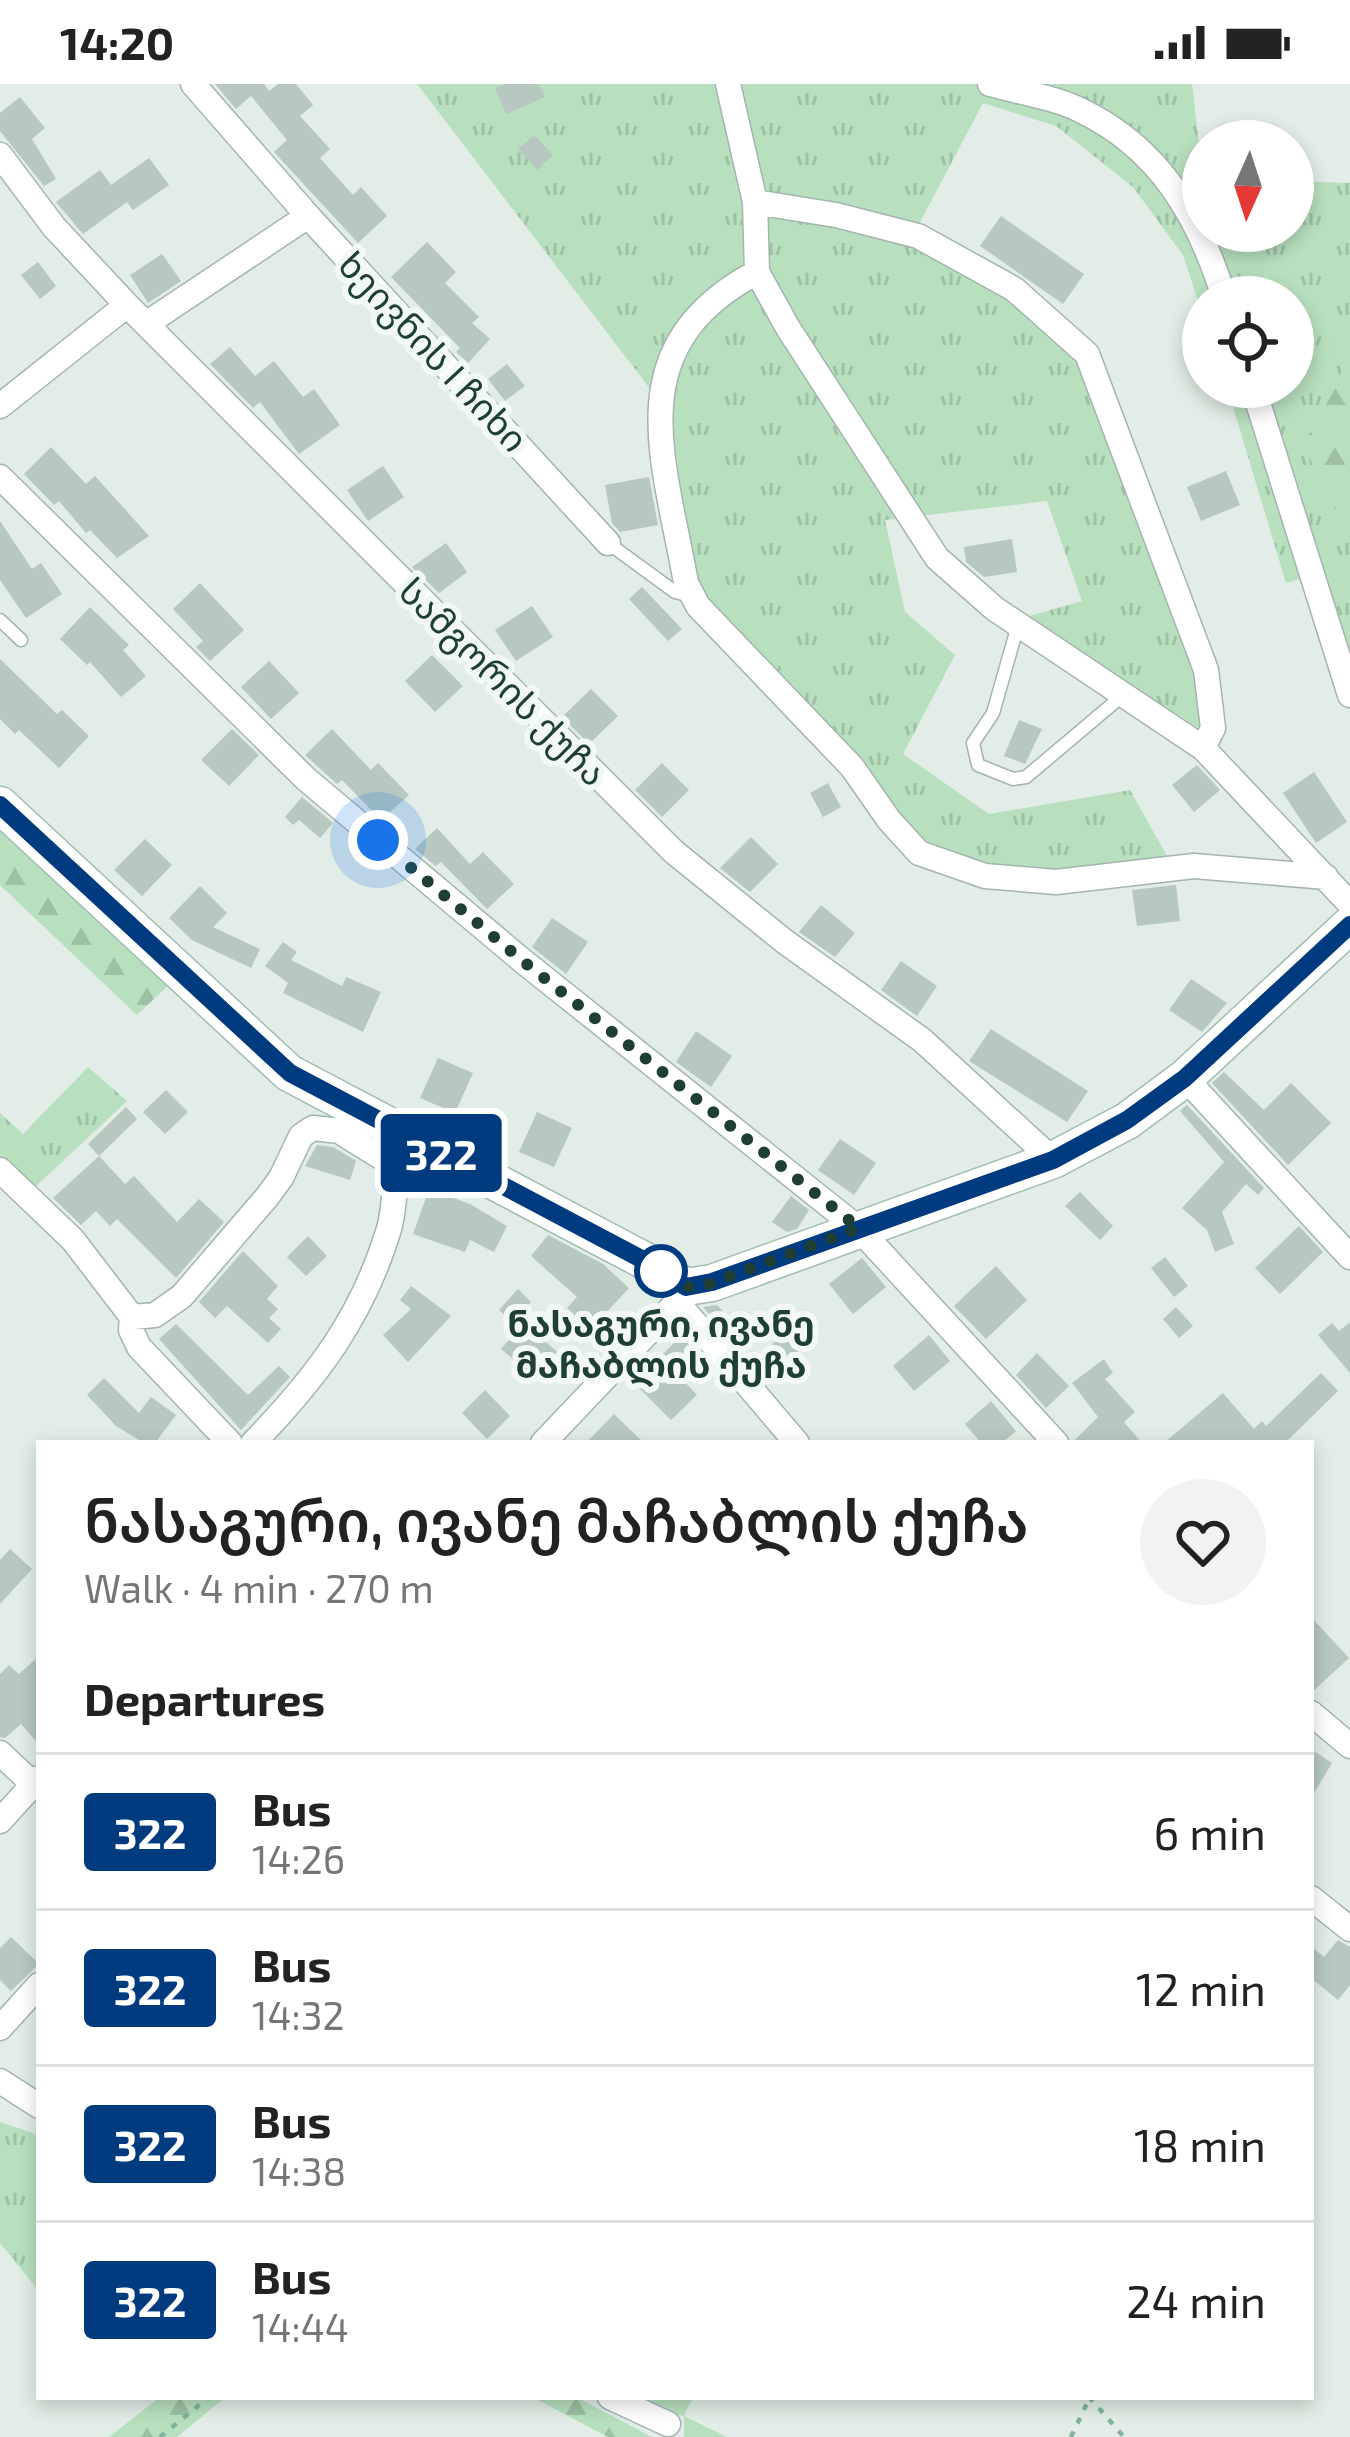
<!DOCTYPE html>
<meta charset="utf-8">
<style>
body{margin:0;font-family:"Exo 2","Noto Sans Georgian",sans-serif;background:#f2f2f2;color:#222;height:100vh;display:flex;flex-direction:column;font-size:45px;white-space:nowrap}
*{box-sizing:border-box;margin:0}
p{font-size:39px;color:#767676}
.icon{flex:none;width:66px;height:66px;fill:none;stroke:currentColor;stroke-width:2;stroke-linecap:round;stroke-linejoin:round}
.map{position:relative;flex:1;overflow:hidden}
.side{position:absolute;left:36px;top:1356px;width:1278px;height:960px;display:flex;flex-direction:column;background:#fff;border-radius:0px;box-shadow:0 6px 18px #0003}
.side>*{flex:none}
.badge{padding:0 24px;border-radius:9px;font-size:42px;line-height:78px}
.needle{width:78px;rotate:183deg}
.controls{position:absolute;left:1182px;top:36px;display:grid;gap:24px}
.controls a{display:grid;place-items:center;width:132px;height:132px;border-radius:50%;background:#fff;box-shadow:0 6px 18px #0003;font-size:60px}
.you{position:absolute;width:60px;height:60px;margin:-30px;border:9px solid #fff;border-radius:50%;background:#1a73e8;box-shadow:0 0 0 18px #1a73e833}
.map>.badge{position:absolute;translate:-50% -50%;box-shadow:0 0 0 6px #fff}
h2{padding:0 48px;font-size:45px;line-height:108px}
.round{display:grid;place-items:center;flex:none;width:126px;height:126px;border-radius:63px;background:#f2f2f2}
.headline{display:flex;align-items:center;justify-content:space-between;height:204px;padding:0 48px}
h1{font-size:57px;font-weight:600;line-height:90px}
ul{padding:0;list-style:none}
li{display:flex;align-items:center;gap:36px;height:156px;padding:0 48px;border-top:3px solid #e0e0e0}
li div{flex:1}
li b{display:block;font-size:45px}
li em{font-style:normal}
li .badge{min-width:132px;font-weight:700;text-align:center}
.status{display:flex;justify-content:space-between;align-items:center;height:84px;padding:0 60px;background:#fff;direction:ltr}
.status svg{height:33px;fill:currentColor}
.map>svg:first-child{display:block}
.grass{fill:url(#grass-tufts)}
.forest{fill:url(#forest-firs)}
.building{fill:#b6c8bf}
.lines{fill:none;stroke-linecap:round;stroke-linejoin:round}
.lane-casing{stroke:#a3b5ad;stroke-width:15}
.street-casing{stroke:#a3b5ad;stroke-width:27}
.secondary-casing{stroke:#a1bcb0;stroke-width:39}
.path{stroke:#7fb39d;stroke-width:4.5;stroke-dasharray:6 9;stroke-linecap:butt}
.lane{stroke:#fff;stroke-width:12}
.street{stroke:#fff;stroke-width:24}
.secondary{stroke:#fff;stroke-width:36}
.line-casing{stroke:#fff;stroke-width:27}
.line{stroke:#003b80;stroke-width:18}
.walk{stroke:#203f33;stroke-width:12;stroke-dasharray:0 21.6}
.stop-dot{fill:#fff;stroke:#003b80;stroke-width:6}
.labels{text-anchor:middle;stroke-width:12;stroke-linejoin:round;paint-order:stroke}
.street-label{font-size:36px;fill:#203f33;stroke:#f2f9f4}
.stop-label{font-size:36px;font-weight:bold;fill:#203f33;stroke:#f2f9f4}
</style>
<div class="status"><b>14:20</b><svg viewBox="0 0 49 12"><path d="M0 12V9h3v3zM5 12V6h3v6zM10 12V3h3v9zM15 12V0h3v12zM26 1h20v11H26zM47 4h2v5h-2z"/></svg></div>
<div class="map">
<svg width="1350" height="2353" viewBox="0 0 1350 2353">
<defs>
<pattern id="grass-tufts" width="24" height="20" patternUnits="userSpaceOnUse" patternTransform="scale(3)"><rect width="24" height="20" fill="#b8e0be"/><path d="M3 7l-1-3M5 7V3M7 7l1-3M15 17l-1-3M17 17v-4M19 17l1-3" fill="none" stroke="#9ec1a4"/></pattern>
<pattern id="forest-firs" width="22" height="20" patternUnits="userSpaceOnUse" patternTransform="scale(3)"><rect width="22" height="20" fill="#b8e0be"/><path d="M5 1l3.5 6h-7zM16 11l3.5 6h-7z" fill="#9ec1a4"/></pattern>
</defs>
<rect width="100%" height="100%" fill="#e1ede6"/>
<path class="grass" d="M417,0H1192L1203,94V147H1293V97L1350,99V264L1336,303L1305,359L1329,422L1350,430V586L1323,488L1286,499L1227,303H1293V213H1203V232L1183,171L1133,103L1056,42L983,19L918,142L1093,259L1217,595L1222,659L1034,540L1029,532L1082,517L1047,417L885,436L905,528L955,571L903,670L989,730L1130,706L1168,774C1078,785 996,800 913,753L704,515L692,490L667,302L651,306Z
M88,983L127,1017L32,1106L0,1075V1029L23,1050Z
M0,2038L39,2051V2207L0,2159Z"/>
<path class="forest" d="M1350,264V430L1329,423L1304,359L1336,303Z
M0,740L171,899L137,931L0,801Z
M160,2313H226L177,2353H109Z
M532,2313H576L652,2353H608Z
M649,2313H693L684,2332L727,2353H684V2332L656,2324Z"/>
<path class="building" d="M215,0H264L269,7L278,0H296L313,21L300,32L330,65L320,74L353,111L361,103L387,132L358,159L274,68L287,56L251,12L236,25Z
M505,0H539L545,13L506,30L495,4Z
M20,13L45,44L32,55L56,95L44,102L0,47V29Z
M534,51L553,71L537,86L518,65Z
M149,74L169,101L133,126L127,118L83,150L56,118L100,86L111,101Z
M1001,132L1084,190L1063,220L980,162Z
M427,158L456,188L445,199L479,233L472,239L490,255L468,279L456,268L460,264L391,193Z
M162,170L181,197L148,219L130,191Z
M38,178L56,202L40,215L21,191Z
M230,263L255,292L274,277L303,313L314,305L340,341L299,370L260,318L253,324L210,280Z
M507,280L525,302L505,317L488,295Z
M51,363L86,400L95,392L149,452L117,474L90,446L86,449L59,417L54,421L24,390Z
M383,382L404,413L368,437L347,406Z
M1226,387L1240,421L1201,437L1187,403Z
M649,393L658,441L620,448L612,439L605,401Z
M0,437L32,485L41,479L62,510L26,534L0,496Z
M1012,455L1017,488L984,493L966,478L964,463Z
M446,459L467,488L439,509L412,483Z
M200,499L244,546L210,577L196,563L203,557L173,525Z
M642,503L682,545L668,557L629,515Z
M532,522L553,553L516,577L495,546Z
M90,523L129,561L123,566L146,592L121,613L90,578L87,581L60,555Z
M432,571L463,602L435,628L405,597Z
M0,575L57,630L62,626L89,652L59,684L19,646L15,650L0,635Z
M269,577L299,609L271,635L241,603Z
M591,605L618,632L589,660L562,633Z
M1019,636L1042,645L1025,680L1004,672Z
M232,645L259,671L229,702L201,676Z
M332,645L371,686L378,679L409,711L381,736L342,696L337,700L305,671Z
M662,679L689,706L662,733L635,706Z
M1197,681L1220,706L1194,728L1172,701Z
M1314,688L1347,738L1316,759L1283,709Z
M828,699L841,723L823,733L810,709Z
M302,713L333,739L320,754L299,736L293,741L285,733Z
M437,744L470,780L483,768L514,800L487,825L441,778L436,782L415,765Z
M751,753L778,780L750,808L720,784Z
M145,755L172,781L142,812L114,786Z
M1176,801L1180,837L1137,842L1132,806Z
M200,802L227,829L213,843L260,865L251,884L192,856L169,834Z
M821,821L855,849L835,873L799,848Z
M552,834L588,858L566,890L532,863Z
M283,858L297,868L291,876L342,902L346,893L381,908L363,948L283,909L288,899L265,882Z
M901,877L937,902L917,932L881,906Z
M1191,895L1227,919L1202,948L1169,926Z
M991,945L1088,1007L1067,1038L969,977Z
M696,947L732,972L711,1003L676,978Z
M438,974L473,989L455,1029L420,1014Z
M1224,988L1264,1026L1291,999L1331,1039L1288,1081L1212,999Z
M166,1006L188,1028L165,1050L143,1028Z
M1187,1021L1264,1104L1258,1111L1246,1100L1222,1128L1234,1160L1215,1168L1207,1146L1182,1124L1224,1078L1180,1027Z
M126,1023L137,1035L99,1072L88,1060Z
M537,1028L572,1044L554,1083L519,1068Z
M840,1055L876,1079L854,1111L818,1086Z
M317,1061L333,1063L356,1077L350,1096L305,1082Z
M99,1072L125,1100L134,1092L177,1138L199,1115L224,1138L176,1194L117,1135L110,1142L96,1127L81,1141L53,1114Z
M429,1105L470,1120L507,1142L494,1168L470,1156L465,1168L413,1150Z
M1080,1108L1113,1142L1100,1156L1065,1122Z
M791,1112L809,1126L797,1145L787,1148L772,1138Z
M1299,1142L1323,1168L1280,1210L1255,1184Z
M548,1151L603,1180L629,1204L590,1246L567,1224L577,1213L531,1172Z
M308,1152L327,1172L306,1192L287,1173Z
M243,1167L278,1202L267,1215L278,1225L269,1234L281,1245L268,1259L227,1222L215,1234L199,1218Z
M1165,1173L1188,1202L1174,1213L1151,1184Z
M862,1174L886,1203L853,1230L829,1200Z
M996,1182L1027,1216L986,1255L954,1222Z
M411,1202L451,1232L408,1278L383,1251L411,1225L400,1216Z
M518,1205L531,1218L512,1238L499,1226Z
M717,1221L741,1246L730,1255L703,1223Z
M1176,1223L1193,1242L1179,1254L1163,1235Z
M1350,1238V1289L1318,1251L1332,1239L1339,1247Z
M524,1239L562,1272L540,1298L501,1265Z
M176,1240L248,1311L279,1282L290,1293L241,1346L159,1255Z
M802,1240L814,1257L784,1277L772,1260Z
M683,1250L699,1269L677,1290L697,1311L671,1336L634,1299Z
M929,1251L950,1277L914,1307L893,1282Z
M1037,1269L1069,1302L1046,1324L1016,1291Z
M1104,1275L1113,1289L1105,1295L1135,1328L1124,1338L1142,1359H1072L1098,1333L1072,1299Z
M1321,1289L1338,1307L1285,1359H1164L1223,1309L1254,1345L1262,1337L1266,1342Z
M104,1294L139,1329L151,1313L176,1331L155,1359H144L116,1342L87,1311Z
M485,1306L510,1332L487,1355L462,1329Z
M991,1317L1016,1347L1002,1359H981L965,1340Z
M614,1330L644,1359H586Z
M10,1465L32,1485L0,1520V1476Z
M1311,1533L1349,1574L1311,1609Z
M39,1572V1661L21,1640L5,1654L0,1653V1590L9,1581L19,1590Z
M1311,1665L1332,1679L1311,1714Z
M11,1853L39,1880L11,1907L0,1896V1864Z
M1338,1856L1350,1863V1901L1338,1916L1311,1894V1862L1324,1873Z"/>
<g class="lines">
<defs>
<path id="lane" d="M608,459L675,508L691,512
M0,536L21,556
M1018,541L993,629L973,659L978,681L1013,695L1026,693L1122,612"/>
<path id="street" d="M193,0L308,132L608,459
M728,0L755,118L757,188L788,244L937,474L995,525L1203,664L1350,820
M990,0C1019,8 1053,13 1080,26C1160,64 1199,133 1224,213
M0,71L54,143L127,221L674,768L784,857L922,956L1053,1076
M755,118L836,131L918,152L1014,205L1087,270L1206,586L1213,644L1203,664
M757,188C617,263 664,373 686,499L698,522L852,683L889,736L919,769L985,792L1056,798L1194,782L1326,793
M146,240L308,132
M1253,303L1350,611
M0,322L127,221
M0,393L306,695L524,878L859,1145L1056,1359
M1185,994L1350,1173
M0,1086L73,1156L132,1233L131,1246L139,1263L230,1359
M677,1218L797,1359
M132,1233L155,1231L182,1212L267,1113L281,1094L301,1052L313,1044L339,1047L397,1083
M253,1359C316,1294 362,1234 389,1145C396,1120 393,1095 401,1070
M543,1359L677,1218L686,1203
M1311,1629L1350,1662
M0,1669L33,1700
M0,1737L39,1694
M1311,1814L1350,1845
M0,1944L39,1901
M0,1997L39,2022
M610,2313L668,2340"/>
<path id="secondary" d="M0,721L289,989L649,1179L686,1203L712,1199L1053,1076L1127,1037L1185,994L1350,841"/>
</defs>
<use href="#lane" class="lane-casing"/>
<use href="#street" class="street-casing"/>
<use href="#secondary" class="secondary-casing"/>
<path class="path" d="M1089,2313L1124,2353
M160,2353L209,2313
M1071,2353L1090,2313"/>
<use href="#lane" class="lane"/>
<use href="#street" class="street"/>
<use href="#secondary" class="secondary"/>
</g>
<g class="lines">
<defs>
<path id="line" d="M0,721L290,989L649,1179L686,1203L712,1198L1053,1076L1127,1036L1185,994L1350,841"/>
</defs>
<use href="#line" class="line-casing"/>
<use href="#line" class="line"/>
<path class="walk" d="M378,756L524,878L859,1144L704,1202L686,1203L649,1179L661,1187"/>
</g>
<circle class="stop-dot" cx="661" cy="1187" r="24"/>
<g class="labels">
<g class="street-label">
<text transform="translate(433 268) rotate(47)" y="13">ხეივნის I ჩიხი</text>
<text transform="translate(503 598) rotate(45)" y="13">სამგორის ქუჩა</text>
</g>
<g class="stop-label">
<text x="661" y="1253">ნასაგური, ივანე<tspan x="661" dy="41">მაჩაბლის ქუჩა</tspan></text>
</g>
</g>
</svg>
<div class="controls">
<a><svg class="needle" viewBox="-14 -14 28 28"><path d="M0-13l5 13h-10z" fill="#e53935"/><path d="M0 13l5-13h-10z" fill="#767676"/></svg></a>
<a><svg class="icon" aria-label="locate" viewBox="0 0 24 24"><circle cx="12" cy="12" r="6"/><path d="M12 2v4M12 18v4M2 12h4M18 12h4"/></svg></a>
</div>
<div class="you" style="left:378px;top:756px"></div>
<b class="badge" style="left:441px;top:1069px;background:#003b80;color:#fff">322</b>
<section class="side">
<div class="headline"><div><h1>ნასაგური, ივანე მაჩაბლის ქუჩა</h1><p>Walk · 4 min · 270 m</p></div><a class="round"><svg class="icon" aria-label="heart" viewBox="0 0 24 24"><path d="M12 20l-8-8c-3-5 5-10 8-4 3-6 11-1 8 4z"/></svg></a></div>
<h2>Departures</h2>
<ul>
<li><span class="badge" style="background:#003b80;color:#fff">322</span><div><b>Bus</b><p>14:26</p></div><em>6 min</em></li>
<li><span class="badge" style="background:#003b80;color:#fff">322</span><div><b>Bus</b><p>14:32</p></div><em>12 min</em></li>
<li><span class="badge" style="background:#003b80;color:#fff">322</span><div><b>Bus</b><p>14:38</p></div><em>18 min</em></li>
<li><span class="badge" style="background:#003b80;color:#fff">322</span><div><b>Bus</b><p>14:44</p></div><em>24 min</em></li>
</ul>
</section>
</div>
